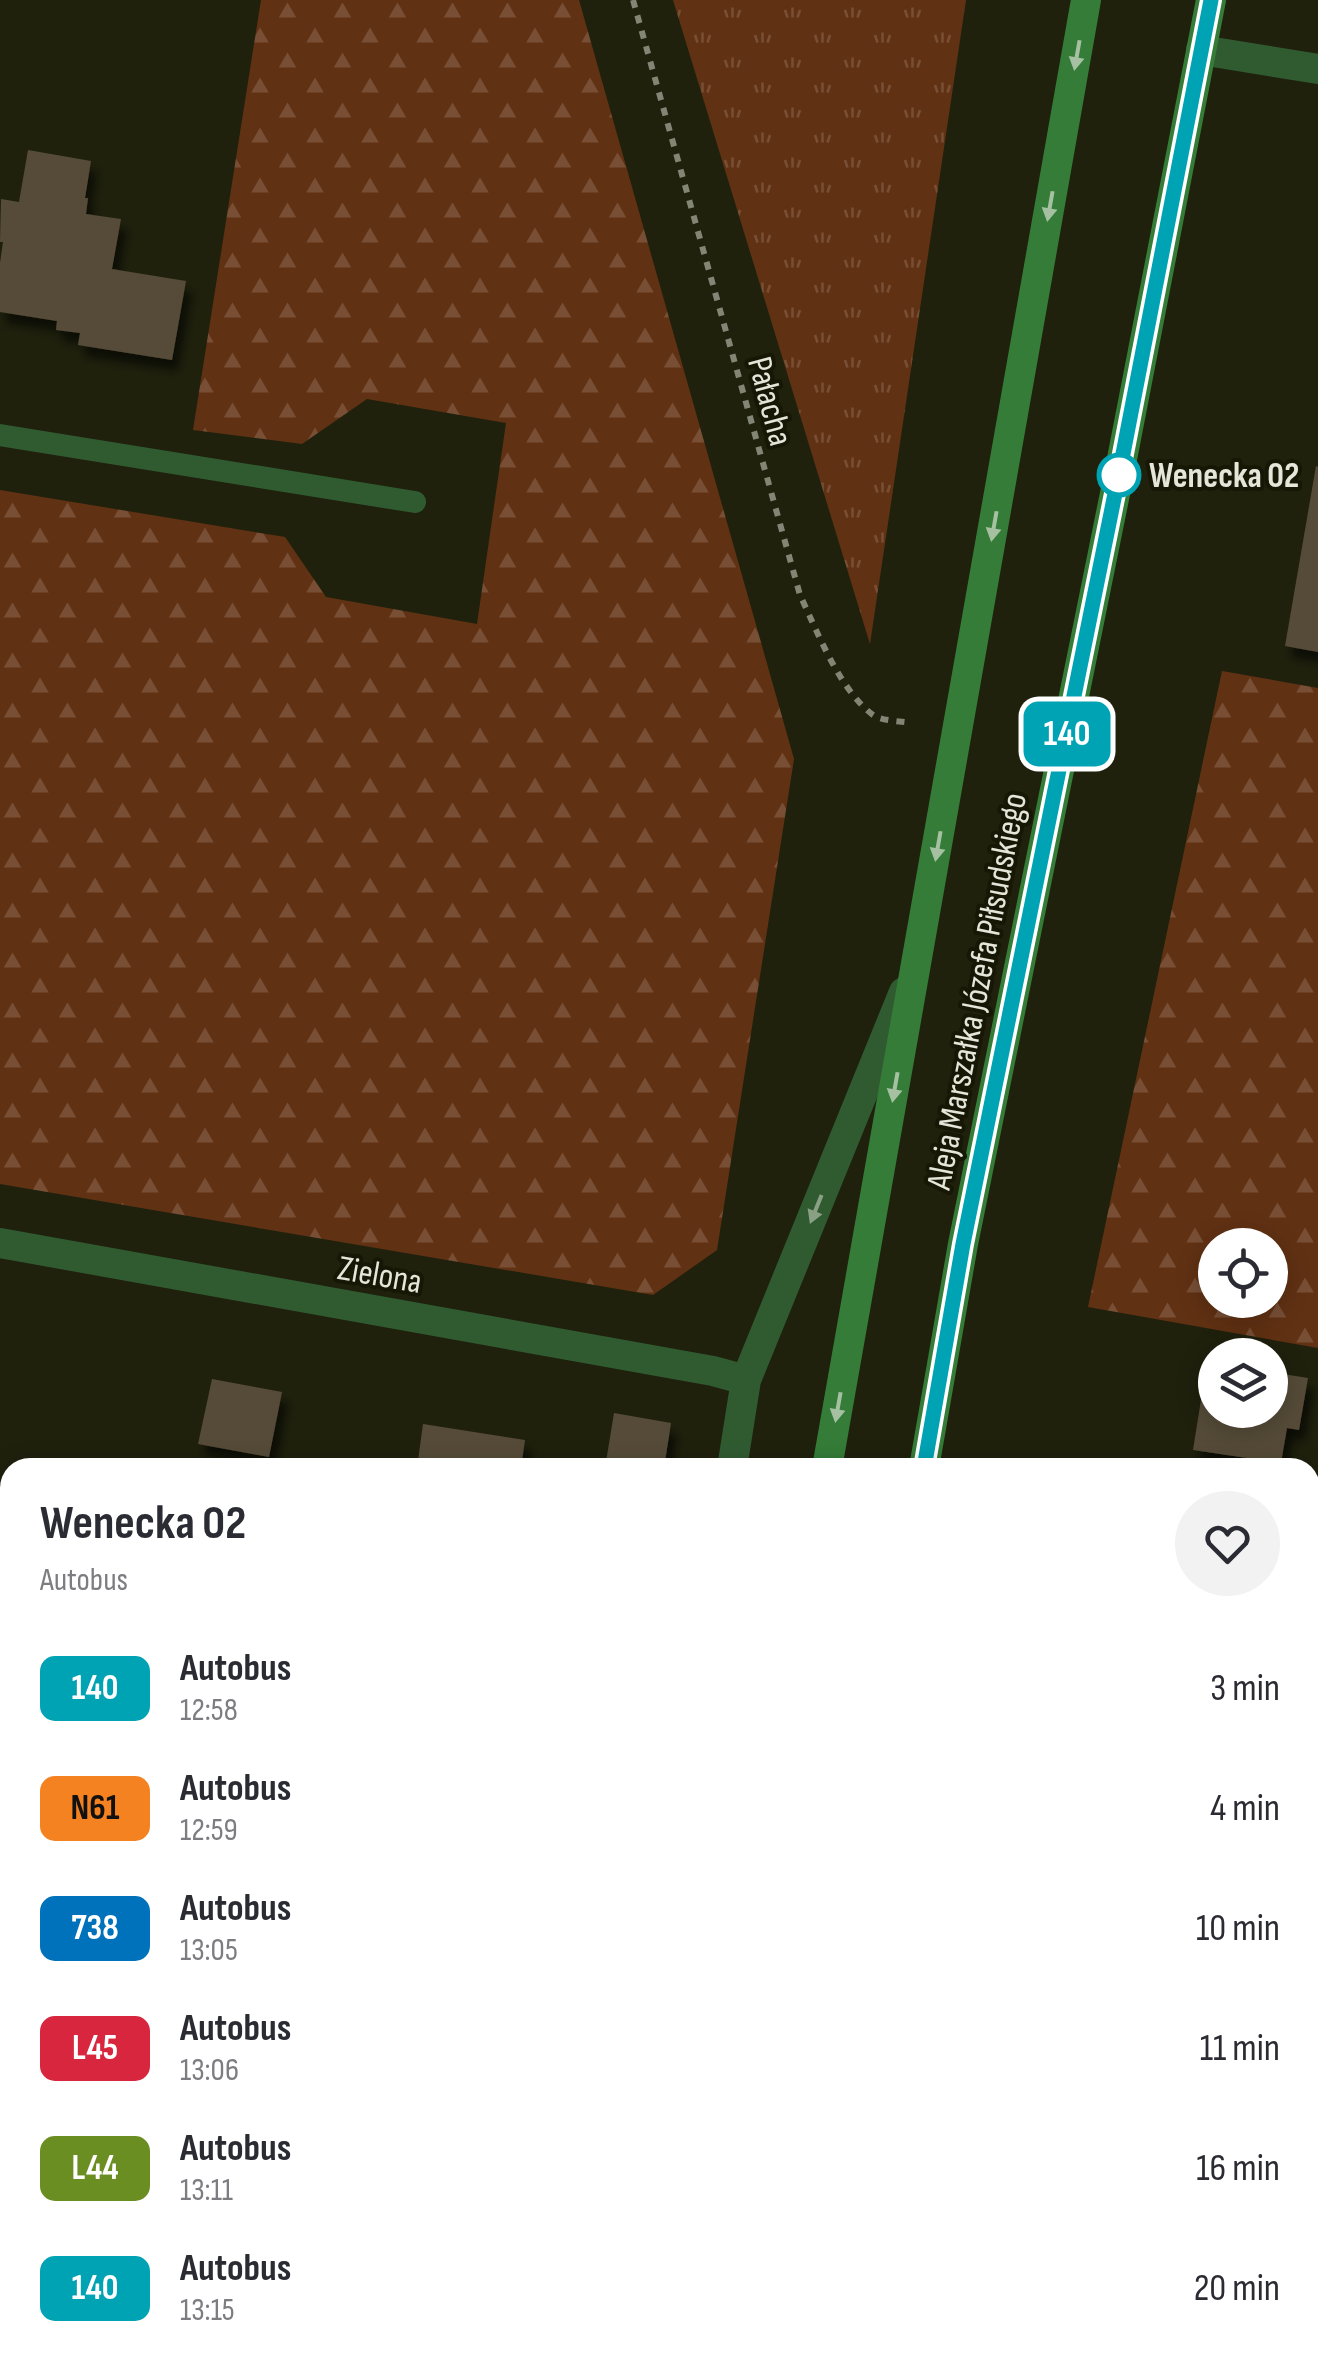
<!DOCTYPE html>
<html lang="pl">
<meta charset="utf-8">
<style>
body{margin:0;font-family:"Sofia Sans Condensed",sans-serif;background:#f2f2f3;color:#2b2b33;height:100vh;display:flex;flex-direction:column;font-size:38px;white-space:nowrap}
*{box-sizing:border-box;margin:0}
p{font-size:32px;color:#7c7c81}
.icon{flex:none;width:55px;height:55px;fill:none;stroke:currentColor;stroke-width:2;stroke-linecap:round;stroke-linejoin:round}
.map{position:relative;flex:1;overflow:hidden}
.panel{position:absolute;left:0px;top:1458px;width:1320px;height:912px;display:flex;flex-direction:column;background:#fff;border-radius:30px 30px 0 0;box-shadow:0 5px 25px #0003}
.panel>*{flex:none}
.badge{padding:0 20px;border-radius:15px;font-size:35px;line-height:65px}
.buttons{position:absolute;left:1198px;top:1228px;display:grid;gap:20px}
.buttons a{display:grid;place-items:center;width:90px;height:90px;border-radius:50%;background:#fff;box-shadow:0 5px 25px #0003;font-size:50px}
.map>.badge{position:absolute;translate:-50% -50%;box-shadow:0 0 0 5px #fff}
.round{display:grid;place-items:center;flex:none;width:105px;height:105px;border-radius:52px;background:#f2f2f3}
.head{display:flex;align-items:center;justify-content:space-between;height:170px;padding:0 40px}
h1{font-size:48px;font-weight:700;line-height:75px}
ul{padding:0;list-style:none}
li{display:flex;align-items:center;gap:30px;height:120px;padding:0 40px}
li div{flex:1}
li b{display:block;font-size:38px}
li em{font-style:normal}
li .badge{min-width:110px;font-weight:700;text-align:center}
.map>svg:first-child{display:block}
.grass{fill:url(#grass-tufts)}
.forest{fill:url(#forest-firs);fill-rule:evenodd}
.building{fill:#564b37;filter:url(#shadow)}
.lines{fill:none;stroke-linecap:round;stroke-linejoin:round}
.path{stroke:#838575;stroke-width:6;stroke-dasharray:8 8;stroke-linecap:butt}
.lane{stroke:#305b31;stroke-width:22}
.street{stroke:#305b31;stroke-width:30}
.secondary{stroke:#347c38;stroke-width:30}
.oneway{fill:#a6c1a1}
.oneway2{fill:#8aa085}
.line-casing{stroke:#fff;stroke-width:22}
.line{stroke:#00a3b4;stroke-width:15}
.stop-dot{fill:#fff;stroke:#00a3b4;stroke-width:5}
.labels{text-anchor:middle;stroke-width:8;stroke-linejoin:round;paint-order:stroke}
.street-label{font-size:35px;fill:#e4e6d9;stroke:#161704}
.stop-label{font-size:35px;font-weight:bold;fill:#e4e6d9;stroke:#161704;text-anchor:start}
</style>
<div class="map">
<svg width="1318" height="2368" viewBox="0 0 1318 2368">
<defs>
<pattern id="grass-tufts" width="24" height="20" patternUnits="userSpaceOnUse" patternTransform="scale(2.5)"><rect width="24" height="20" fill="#613113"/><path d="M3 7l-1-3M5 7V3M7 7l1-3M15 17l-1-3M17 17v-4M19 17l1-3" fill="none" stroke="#784f35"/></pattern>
<pattern id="forest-firs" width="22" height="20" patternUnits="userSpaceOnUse" patternTransform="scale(2.5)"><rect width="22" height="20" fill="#613113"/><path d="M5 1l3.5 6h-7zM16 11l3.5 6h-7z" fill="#784f35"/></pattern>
<filter id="shadow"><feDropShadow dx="6" dy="11" stdDeviation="5" flood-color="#0009"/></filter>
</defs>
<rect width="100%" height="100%" fill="#1f210d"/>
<path class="grass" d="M673,0H966L870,644Z"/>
<path class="forest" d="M261,0H579L794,759L717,1250L653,1295L0,1184V490L285,537L326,597L477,624L506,423L367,399L302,444L193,430Z
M1222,671L1318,688V1348L1088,1307ZM1270,1245V1300H1215V1245Z
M0,1852L10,1854V2360H116L115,2368H0Z"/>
<path class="building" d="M28,150L91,161L85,198H88L86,214L121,219L112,269L186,281L172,360L78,345L80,333L56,330L57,321L0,312V263L3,242H0L1,199L19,202Z
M1316,466L1318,467V652L1285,646Z
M1207,1362L1215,1363V1410H1270V1372L1308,1378L1299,1430L1287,1428L1281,1463L1193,1450Z
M212,1379L282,1392L269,1457L198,1444Z
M614,1413L671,1423L664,1468H605Z
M423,1424L525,1440L521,1468H417Z
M1310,1592L1318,1594V1628L1310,1626Z
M1310,1843L1318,1845L1316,1962L1310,1961Z
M1310,2037L1318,2039V2138L1310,2137Z
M348,2360H439L438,2368H346Z
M930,2360H1127L1126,2368H928Z"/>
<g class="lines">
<path class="path" d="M633,0L800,595C818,633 839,689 873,715C882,721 900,721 911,723"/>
<path class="lane" d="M0,435L415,502"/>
<path class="street" d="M1201,50L1318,69
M0,1243L713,1371L746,1380
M732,1468L746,1380L904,992
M583,2368L585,2360"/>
<path class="secondary" d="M827,1468L1086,0
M924,1468L963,1244L1122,459L1211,0
M667,2368L669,2360
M767,2368L769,2360"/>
</g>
<defs><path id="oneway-solid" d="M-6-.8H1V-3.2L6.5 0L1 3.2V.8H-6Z" transform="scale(2.5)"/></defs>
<g class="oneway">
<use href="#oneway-solid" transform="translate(1077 55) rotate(100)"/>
<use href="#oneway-solid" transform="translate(1050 206) rotate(100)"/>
<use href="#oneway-solid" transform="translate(994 526) rotate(100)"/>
<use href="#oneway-solid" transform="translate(938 846) rotate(100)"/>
<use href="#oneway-solid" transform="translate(895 1087) rotate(100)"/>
<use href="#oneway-solid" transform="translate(838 1407) rotate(100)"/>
</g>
<use class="oneway2" href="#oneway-solid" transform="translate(816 1209) rotate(112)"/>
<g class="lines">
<defs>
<path id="line" d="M924,1468L963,1244L1122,459L1211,0"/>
</defs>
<use href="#line" class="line-casing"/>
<use href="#line" class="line"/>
</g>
<circle class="stop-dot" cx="1119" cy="475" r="20"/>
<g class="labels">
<g class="street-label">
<text transform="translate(771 401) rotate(75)" y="12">Pałacha</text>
<text transform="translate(976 991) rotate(-79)" y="12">Aleja Marszałka Józefa Piłsudskiego</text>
<text transform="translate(380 1274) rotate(10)" y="12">Zielona</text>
</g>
<g class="stop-label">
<text x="1149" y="487">Wenecka 02</text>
</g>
</g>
</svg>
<div class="buttons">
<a><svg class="icon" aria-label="locate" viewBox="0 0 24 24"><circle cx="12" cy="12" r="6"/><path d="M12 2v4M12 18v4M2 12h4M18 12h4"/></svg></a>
<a><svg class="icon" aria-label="layers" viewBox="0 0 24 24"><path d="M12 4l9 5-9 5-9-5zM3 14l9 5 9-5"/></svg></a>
</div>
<b class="badge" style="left:1067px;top:734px;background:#00a3b4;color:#fff">140</b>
<section class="panel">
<div class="head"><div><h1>Wenecka 02</h1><p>Autobus</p></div><a class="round"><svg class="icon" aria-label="heart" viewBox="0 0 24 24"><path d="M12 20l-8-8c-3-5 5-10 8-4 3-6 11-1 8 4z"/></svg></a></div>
<ul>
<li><span class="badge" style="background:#00a3b4;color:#fff">140</span><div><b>Autobus</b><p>12:58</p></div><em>3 min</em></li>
<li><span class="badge" style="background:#f58220;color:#111">N61</span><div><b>Autobus</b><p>12:59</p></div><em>4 min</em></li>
<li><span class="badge" style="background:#0072bc;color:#fff">738</span><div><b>Autobus</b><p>13:05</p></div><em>10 min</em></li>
<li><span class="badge" style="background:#d7263d;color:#fff">L45</span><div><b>Autobus</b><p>13:06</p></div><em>11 min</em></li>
<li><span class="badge" style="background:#6b8e23;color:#fff">L44</span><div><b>Autobus</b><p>13:11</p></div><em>16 min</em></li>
<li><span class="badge" style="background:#00a3b4;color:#fff">140</span><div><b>Autobus</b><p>13:15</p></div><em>20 min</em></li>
</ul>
</section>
</div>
